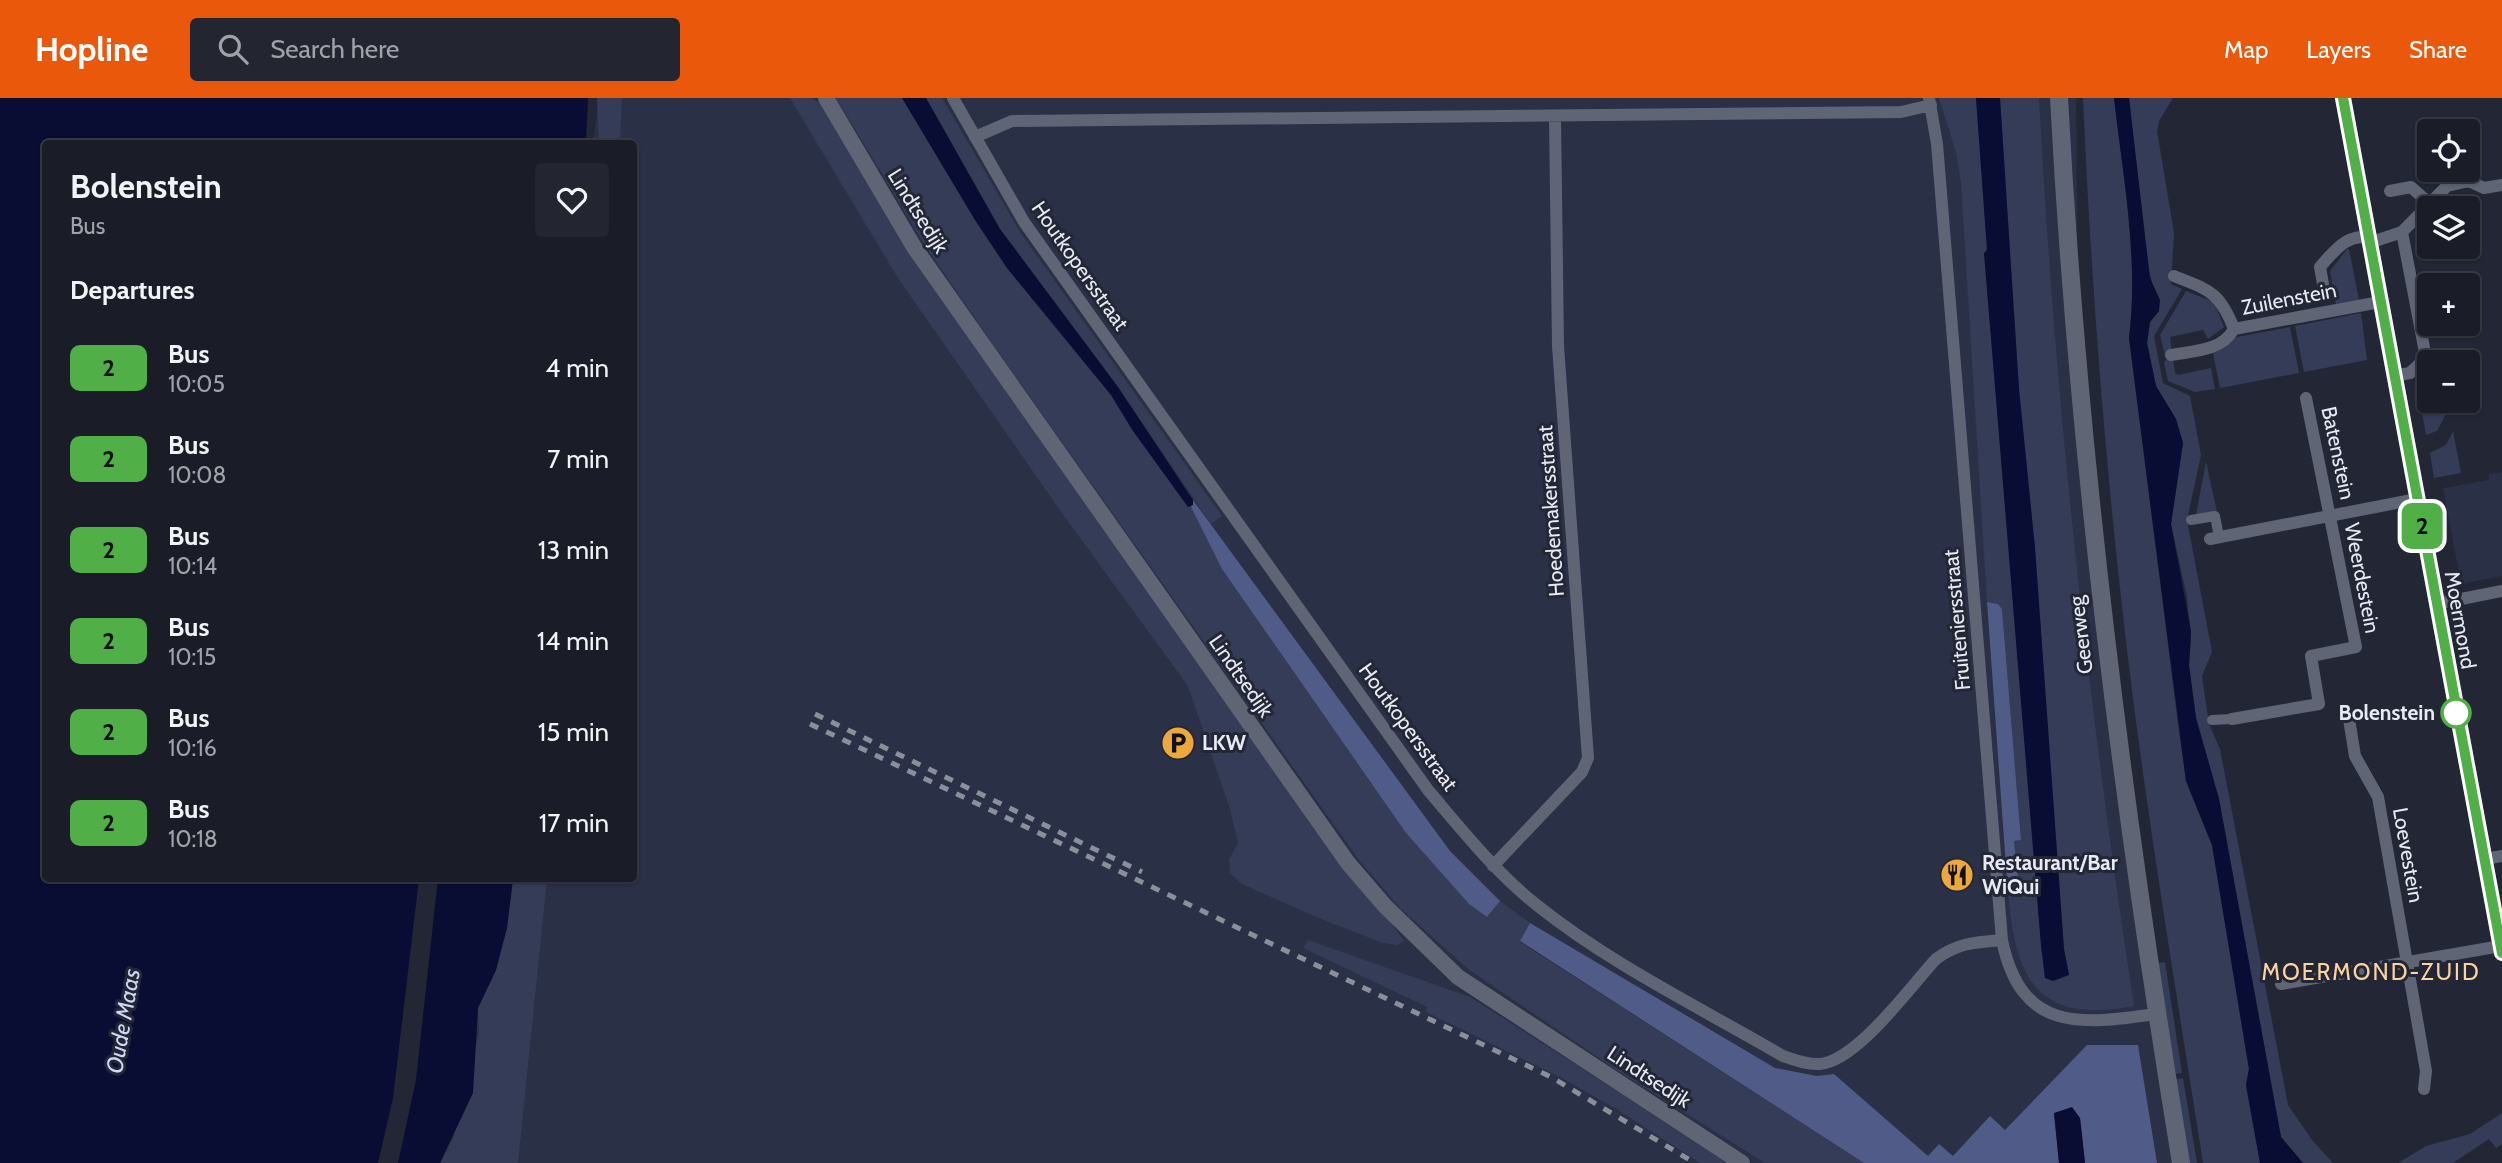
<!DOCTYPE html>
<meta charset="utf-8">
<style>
body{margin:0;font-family:Cabin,sans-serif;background:#232630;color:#f1f3f6;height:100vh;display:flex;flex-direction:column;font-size:26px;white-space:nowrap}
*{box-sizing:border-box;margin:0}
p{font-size:23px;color:#9fa2a8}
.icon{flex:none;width:38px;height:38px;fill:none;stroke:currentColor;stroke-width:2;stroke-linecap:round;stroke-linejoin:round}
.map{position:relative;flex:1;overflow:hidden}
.drawer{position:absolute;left:42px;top:42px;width:595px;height:742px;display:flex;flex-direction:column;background:#1a1d28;border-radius:7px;box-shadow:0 2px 5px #0004,0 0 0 2px #383b45}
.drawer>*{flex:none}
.badge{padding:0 14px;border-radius:10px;font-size:24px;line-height:46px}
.fabs{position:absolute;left:2417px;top:21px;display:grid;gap:14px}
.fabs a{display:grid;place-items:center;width:63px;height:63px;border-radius:7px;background:#1a1d28;box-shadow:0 2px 5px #0004,0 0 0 2px #383b45;font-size:35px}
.map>.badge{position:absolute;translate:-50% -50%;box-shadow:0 0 0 4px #fff}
h2{padding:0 28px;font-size:26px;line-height:63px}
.round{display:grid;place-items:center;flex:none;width:74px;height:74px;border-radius:7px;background:#232630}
.overview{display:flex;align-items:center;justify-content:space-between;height:119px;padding:0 28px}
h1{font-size:33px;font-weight:800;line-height:52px}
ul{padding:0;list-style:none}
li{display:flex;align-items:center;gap:21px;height:91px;padding:0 28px}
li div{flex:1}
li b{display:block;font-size:26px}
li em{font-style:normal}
li .badge{min-width:77px;font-weight:700;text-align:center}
header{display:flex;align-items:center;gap:42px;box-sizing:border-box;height:98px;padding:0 35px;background:#ea580c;color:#fff}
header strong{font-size:33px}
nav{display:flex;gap:38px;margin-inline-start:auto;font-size:24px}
.search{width:490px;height:63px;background:#232630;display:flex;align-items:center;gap:18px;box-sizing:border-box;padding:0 24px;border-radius:7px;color:#9fa2a8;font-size:26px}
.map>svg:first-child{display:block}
.built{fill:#2a3045}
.green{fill:#353c57}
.forest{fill:#505b88}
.water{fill:#090d33}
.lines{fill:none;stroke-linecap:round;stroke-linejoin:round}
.pedestrian{stroke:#606576;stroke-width:10}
.minor{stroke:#606576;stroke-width:12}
.tertiary{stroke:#606576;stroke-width:16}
.secondary{stroke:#606576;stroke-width:18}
.rail{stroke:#8b8f9b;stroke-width:5;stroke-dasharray:9 9;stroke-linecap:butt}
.line-casing{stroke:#fff;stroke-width:16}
.line{stroke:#50af46;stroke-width:10}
.stop-dot{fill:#fff;stroke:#50af46;stroke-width:3.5}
.labels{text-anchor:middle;stroke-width:6;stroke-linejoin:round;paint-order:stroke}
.street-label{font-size:21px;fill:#e7eaf4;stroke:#232735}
.stop-label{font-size:21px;font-weight:bold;fill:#e7eaf4;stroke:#232735;text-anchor:end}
.poi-label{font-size:21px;font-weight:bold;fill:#e7eaf4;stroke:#232735;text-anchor:start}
.neighbourhood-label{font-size:23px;letter-spacing:2px;fill:#fbd4a0;stroke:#232735}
.water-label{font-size:23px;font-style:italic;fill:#cfd8f5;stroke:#232735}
</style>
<header>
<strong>Hopline</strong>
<div class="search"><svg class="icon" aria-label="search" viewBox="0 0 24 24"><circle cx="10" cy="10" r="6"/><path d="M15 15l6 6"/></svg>Search here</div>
<nav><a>Map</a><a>Layers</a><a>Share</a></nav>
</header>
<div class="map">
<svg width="2502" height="1065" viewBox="0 0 2502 1065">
<rect width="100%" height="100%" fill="#232735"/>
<path class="built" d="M599,0H2076L2078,196L2095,417L2140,772L2187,1065H413L471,781L634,780V46L593,45Z
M2502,374V478L2461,486L2443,390L2489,382V376Z"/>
<path class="green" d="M597,0H622L620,45H599Z
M790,0H811L822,6L1404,843L1397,847L1383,845L1321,821L1242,786L1230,775L1229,761L1238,745L1230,711L1188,588L1064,418L898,180Z
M836,0H902L975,122L1007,170L1111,297L1133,333L1191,409L1222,471L1406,735L1469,806L1487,819L1500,803L1530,825L1520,844L1864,1065H1765L1615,971L1468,871L1400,810L1359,762L996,251L926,149Z
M926,0H942L1020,134L1222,418L1211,426L1118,289L1000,131Z
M1939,0H1976L1987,152L1984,155L2045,880L2069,876L2064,851L2035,450L2019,291L2000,0H2039C2055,304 2088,607 2134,908C2028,928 2014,871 2007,783L2018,779L2014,743L2021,741L2002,511L1998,506L1987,504L1961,85L1956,54Z
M2083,0H2114C2123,79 2139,161 2129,240L2178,626L2186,683L2212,747L2249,971L2246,987L2260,1065H2203C2183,937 2162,810 2144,682C2112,456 2093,227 2083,0Z
M2129,0H2173L2159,23L2157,33L2174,135L2171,186L2182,191L2154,238L2163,285L2190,298L2201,357L2187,422L2212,554L2202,578L2206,606L2209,626L2220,651L2288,1007L2312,1042L2333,1065H2303L2281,1039L2219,701L2196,620L2189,567L2191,542L2187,499L2171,426L2183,345L2176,321L2156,288L2147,245L2150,224L2159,213L2147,164Z
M2347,151H2349L2359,202L2336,206L2330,173Z
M2186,193L2214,204L2224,229L2208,241L2203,232L2170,239L2172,255L2165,257L2160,237Z
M2361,215L2367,262L2304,274L2295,228Z
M2290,229L2299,275L2220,290L2213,255L2237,239Z
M2167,261H2173L2175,275L2178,277L2211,270L2215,291L2195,294L2168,283L2164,264Z
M2429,299V303H2461L2447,314L2437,333L2426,337L2420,303Z
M2453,333L2461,375L2434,380L2430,355L2446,347Z
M2206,364L2217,414L2196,417Z
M513,781H547L518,1065H440L453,1041L479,935L478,910L496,872L507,830Z
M1308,842L1470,899L1730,1065H1700L1618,1012L1562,980L1426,914L1427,909L1303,850Z
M2165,864L2182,975L2176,976L2157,865Z
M2183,980L2197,1065H2190L2176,981Z
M2502,1015V1046L2496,1050L2489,1041L2453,1065H2398L2426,1048L2470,1036Z"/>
<path class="forest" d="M1193,402L1450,753L1500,803L1487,819L1469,806L1406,735L1222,471L1191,409Z
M1987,504L1998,506L2002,511L2021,742L2014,743L2018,779L2007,783Z
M1530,825L1775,970L1817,978L1834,976L1928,1058L1939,1046L1953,1058L1990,1018L2005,1032L2087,947H2138L2157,1065H2085L2080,1020L2054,1015L2059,1065H1864L1520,843Z"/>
<path class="water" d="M0,0H588L586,45L46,46V780L419,781L393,1000L378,1065H0Z
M902,0H926L1000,131L1118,289L1193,402V407L1188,409L1133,333L1111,297L1007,170L975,122Z
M1976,0H2000L2019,291L2035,450L2064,851L2069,877L2053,883L2045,880L2041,848L1984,155L1987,152Z
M2114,0H2129L2150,180L2160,202L2159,213L2150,224L2147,245L2156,288L2176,321L2183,345L2171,426L2191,533L2189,567L2196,620L2219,701L2281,1039L2303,1065H2260L2246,987L2249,971L2212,747L2186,683L2129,240C2139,161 2123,79 2114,0Z
M438,780L513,781L507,830L496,872L478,910L473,995L440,1065H398L416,982Z
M2072,1009L2080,1020L2085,1065H2059L2054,1015Z"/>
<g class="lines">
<path class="pedestrian" d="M2191,422L2215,418L2219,439
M2212,622L2232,621"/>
<path class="minor" d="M953,0L1024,124L1428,692C1463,733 1496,775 1538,808C1612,867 1701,910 1783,958C1795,962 1807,967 1820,966C1857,963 1910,889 1936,861C1957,845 1976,844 2002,842
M1929,0L1937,46L2002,842C2021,934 2079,927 2156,916
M975,39L1012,23L1901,14L1931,7
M2390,93L2411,89L2430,106
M2174,178C2209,192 2220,194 2234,231
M2323,186L2320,169C2334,153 2351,130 2375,143L2402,134L2447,88L2469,83L2484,90L2502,87
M2171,257C2194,253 2222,253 2234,231L2380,204
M2394,278L2410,275L2426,260L2402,134
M2210,441L2417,401
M2436,506L2502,493
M2232,621L2319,606L2311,558L2356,549L2306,300
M2349,621L2355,658L2378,699L2426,973L2424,991
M2485,761L2502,758
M1493,768L1582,674L1588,660L1558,248L1555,18
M2281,886L2501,848"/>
<path class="tertiary" d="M826,0L914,149L1348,765L1385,808L1458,879L1742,1065
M2343,0L2502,855"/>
<path class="secondary" d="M2059,0C2078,358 2123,711 2181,1065"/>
<path class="rail" d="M815,616L1142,774
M810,626L1551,979L1695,1065"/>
</g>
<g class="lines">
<defs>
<path id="line" d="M2343,0L2502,855"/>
</defs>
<use href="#line" class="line-casing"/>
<use href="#line" class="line"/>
</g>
<defs>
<symbol id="parking-disc" viewBox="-11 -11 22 22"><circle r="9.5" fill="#eda83b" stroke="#232735"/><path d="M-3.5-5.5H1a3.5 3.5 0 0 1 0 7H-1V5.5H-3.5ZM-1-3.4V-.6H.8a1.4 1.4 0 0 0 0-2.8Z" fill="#111"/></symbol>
<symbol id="restaurant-disc" viewBox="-11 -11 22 22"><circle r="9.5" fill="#eda83b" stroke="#232735"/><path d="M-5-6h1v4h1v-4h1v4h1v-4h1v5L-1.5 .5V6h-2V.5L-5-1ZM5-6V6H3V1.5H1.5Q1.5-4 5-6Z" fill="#111"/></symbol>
</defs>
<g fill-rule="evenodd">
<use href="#parking-disc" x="1159" y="626" width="38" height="38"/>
<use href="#restaurant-disc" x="1938" y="758" width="38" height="38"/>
</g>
<circle class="stop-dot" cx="2456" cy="615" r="14"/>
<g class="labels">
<g class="street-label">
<text transform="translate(918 113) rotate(58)" y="7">Lindtsedijk</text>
<text transform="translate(1080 168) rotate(55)" y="7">Houtkopersstraat</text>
<text transform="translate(2289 201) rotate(-11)" y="7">Zuilenstein</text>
<text transform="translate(2338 355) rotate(78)" y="7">Batenstein</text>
<text transform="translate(1551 413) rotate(-94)" y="7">Hoedemakersstraat</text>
<text transform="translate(2362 480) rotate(79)" y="7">Weerdestein</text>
<text transform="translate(1957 522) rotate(-95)" y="7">Fruiteniersstraat</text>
<text transform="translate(2460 522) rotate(80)" y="7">Moermond</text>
<text transform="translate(2081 537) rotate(-97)" y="7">Geerweg</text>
<text transform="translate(1241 578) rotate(55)" y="7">Lindtsedijk</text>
<text transform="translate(1408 629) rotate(54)" y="7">Houtkopersstraat</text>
<text transform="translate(2408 757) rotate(80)" y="7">Loevestein</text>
<text transform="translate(1649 979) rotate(33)" y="7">Lindtsedijk</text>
</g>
<g class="stop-label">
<text x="2435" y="622">Bolenstein</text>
</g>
<g class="poi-label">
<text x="1202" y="652">LKW</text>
<text x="1982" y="772">Restaurant/Bar<tspan x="1982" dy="24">WiQui</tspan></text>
</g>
<g class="neighbourhood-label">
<text x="2371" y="882">MOERMOND-ZUID</text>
</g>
<g class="water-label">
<text transform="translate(123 923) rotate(-80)" y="8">Oude Maas</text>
</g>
</g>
</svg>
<div class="fabs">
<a><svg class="icon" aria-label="locate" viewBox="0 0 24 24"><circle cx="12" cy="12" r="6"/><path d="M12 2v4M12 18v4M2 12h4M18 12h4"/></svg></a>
<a><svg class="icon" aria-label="layers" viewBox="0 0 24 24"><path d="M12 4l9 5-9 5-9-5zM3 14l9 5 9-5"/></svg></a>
<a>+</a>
<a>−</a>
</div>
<b class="badge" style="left:2422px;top:428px;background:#50af46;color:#111">2</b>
<section class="drawer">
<div class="overview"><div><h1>Bolenstein</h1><p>Bus</p></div><a class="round"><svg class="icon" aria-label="heart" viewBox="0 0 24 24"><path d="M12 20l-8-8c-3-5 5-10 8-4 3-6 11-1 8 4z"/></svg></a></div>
<h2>Departures</h2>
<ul>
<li><span class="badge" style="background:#50af46;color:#111">2</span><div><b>Bus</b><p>10:05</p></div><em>4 min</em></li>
<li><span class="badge" style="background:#50af46;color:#111">2</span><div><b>Bus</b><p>10:08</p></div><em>7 min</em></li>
<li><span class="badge" style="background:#50af46;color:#111">2</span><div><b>Bus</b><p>10:14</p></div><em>13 min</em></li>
<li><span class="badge" style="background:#50af46;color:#111">2</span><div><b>Bus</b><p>10:15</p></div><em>14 min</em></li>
<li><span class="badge" style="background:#50af46;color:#111">2</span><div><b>Bus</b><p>10:16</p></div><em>15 min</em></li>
<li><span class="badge" style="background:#50af46;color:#111">2</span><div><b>Bus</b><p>10:18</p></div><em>17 min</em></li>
</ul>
</section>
</div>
